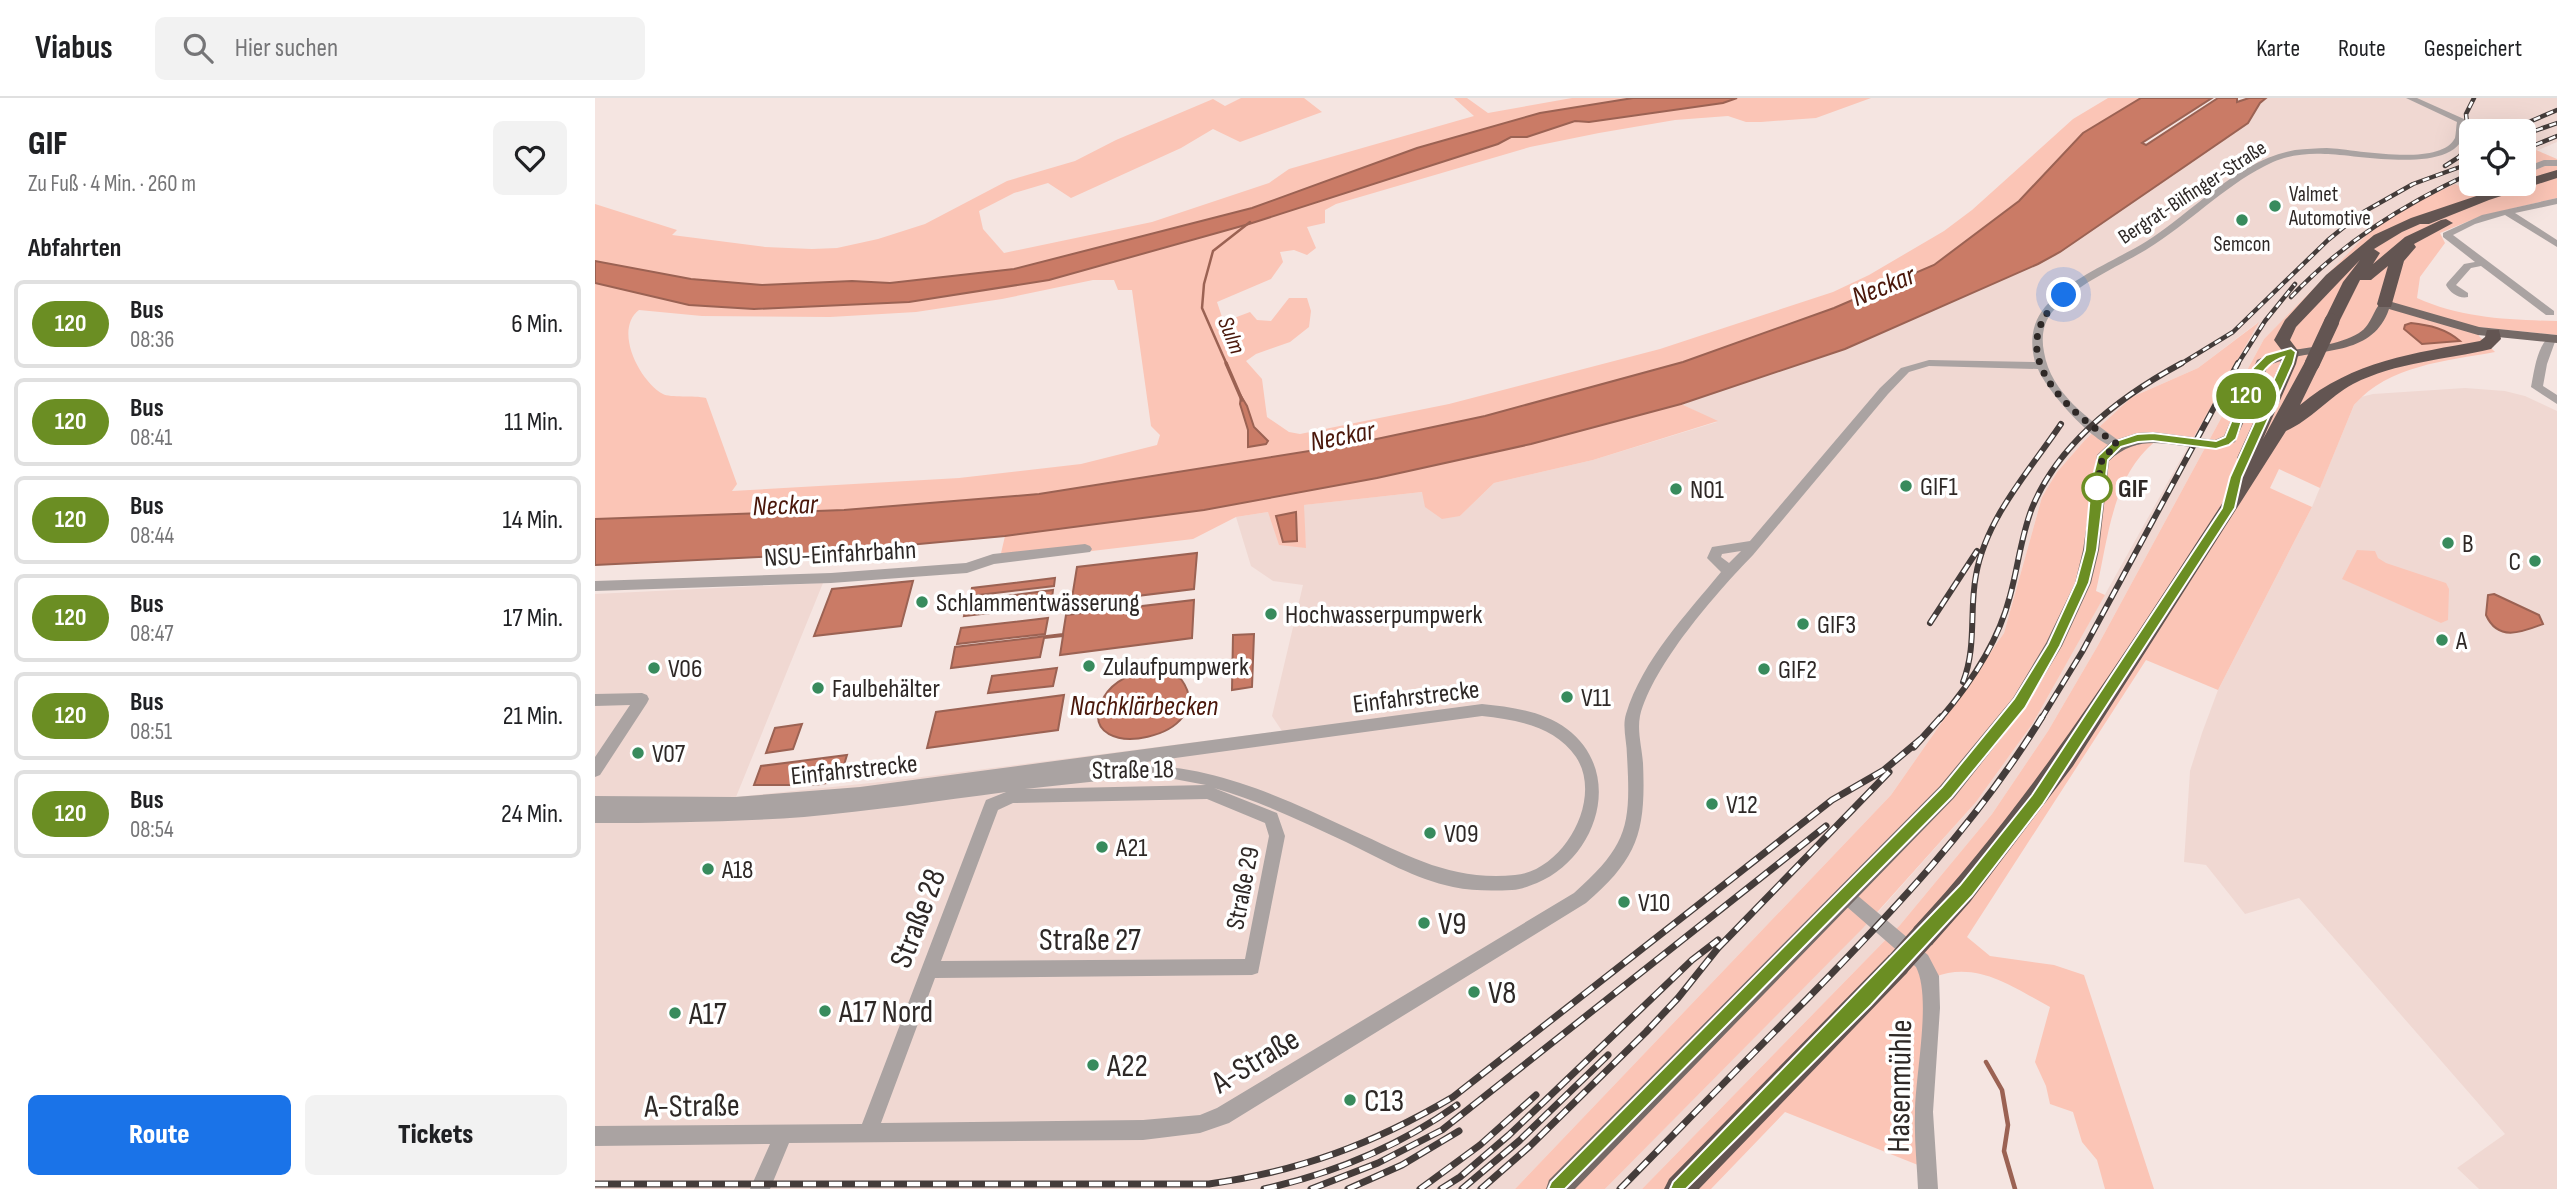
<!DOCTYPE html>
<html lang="de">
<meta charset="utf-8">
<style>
body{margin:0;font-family:"Sofia Sans Condensed",sans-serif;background:#f2f2f2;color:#202124;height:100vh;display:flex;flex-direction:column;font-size:26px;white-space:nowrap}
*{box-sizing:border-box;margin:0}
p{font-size:23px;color:#757577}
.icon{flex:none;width:38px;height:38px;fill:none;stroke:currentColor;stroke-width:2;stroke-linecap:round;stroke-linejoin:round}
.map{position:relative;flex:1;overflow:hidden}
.side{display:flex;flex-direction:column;background:#fff;width:595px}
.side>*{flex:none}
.badge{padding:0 14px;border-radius:23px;font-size:24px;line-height:46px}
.tools{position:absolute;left:1864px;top:21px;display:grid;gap:14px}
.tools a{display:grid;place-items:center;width:77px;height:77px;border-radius:10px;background:#fff;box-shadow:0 7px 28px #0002;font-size:35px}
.you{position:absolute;width:35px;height:35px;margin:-18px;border:5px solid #fff;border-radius:50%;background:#1a73e8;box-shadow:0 0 0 10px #1a73e833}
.map>.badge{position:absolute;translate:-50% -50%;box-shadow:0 0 0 4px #fff}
h2{padding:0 28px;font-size:26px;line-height:63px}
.round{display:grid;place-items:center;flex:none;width:74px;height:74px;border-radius:10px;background:#f2f2f2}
.headline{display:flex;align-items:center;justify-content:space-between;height:119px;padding:0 28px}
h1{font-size:33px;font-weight:800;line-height:52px}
.button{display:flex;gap:14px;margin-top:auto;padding:14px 28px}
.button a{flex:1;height:80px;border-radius:10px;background:#1a73e8;color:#fff;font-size:28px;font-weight:800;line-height:80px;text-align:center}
.button a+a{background:#f2f2f2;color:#202124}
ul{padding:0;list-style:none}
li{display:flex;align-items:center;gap:21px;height:88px;margin:0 14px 10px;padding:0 14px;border:4px solid #e0e0e0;border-radius:10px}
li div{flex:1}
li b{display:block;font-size:26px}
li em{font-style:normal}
li .badge{min-width:77px;font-weight:700;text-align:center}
header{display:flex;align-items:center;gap:42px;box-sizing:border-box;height:98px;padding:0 35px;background:#fff;border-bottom:2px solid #e0e0e0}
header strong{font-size:33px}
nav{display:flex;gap:38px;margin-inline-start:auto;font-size:24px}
.search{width:490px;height:63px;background:#f2f2f2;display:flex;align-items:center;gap:18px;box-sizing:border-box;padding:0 24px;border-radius:10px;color:#757577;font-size:26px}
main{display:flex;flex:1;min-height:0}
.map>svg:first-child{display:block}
.built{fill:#f0d8d2}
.green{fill:#fbc5b6;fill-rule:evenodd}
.water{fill:#ca7b66;stroke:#9b6253;stroke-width:2}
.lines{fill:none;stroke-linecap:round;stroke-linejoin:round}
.stream-far2{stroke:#9b6253;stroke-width:2.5}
.stream-far1{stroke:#9b6253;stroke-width:3.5}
.stream{stroke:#9b6253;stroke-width:4.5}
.minor{fill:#aaa3a2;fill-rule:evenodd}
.major{fill:#756a67;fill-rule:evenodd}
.highway{fill:#635552;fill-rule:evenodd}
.rail-far2-casing{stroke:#443c3a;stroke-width:4.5}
.rail-far1-casing{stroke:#443c3a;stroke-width:6}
.rail-casing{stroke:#443c3a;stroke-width:7}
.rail-far2{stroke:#fff;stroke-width:2.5;stroke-dasharray:7;stroke-linecap:butt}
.rail-far1{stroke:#fff;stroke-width:3.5;stroke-dasharray:10;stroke-linecap:butt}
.rail{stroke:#fff;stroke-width:4.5;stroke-dasharray:13;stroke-linecap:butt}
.highway-bridge-far1{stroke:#635552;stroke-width:15}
.highway-bridge{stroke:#635552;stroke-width:25}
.line{fill:#6b8e23;stroke:#fff;stroke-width:2}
.walk{stroke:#2e2826;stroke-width:7;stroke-dasharray:0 12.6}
.poi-dot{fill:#388b5d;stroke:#fff;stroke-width:2.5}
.stop-dot{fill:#fff;stroke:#6b8e23;stroke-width:3.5}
.labels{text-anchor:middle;stroke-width:7;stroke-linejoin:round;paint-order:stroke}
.far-street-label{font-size:21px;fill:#2e2826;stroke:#fff}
.far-poi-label{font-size:21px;fill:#2e2826;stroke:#fff;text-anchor:start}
.far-water-label{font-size:23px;font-style:italic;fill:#4a170a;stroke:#fff}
.poi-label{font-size:26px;fill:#2e2826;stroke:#fff;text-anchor:start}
.stop-label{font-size:26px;font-weight:bold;fill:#2e2826;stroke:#fff;text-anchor:start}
.street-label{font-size:26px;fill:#2e2826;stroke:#fff}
.water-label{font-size:28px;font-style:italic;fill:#4a170a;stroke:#fff}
.near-street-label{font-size:32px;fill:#2e2826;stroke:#fff}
.near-poi-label{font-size:32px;fill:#2e2826;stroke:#fff;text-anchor:start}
</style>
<header>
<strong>Viabus</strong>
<div class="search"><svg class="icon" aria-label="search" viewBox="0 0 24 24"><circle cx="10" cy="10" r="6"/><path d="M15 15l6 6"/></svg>Hier suchen</div>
<nav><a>Karte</a><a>Route</a><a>Gespeichert</a></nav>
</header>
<main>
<section class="side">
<div class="headline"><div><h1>GIF</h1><p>Zu Fuß · 4 Min. · 260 m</p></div><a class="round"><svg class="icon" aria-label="heart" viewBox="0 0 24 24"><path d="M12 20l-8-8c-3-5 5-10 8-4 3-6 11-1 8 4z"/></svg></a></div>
<h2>Abfahrten</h2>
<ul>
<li><span class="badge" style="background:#6b8e23;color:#fff">120</span><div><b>Bus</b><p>08:36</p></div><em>6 Min.</em></li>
<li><span class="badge" style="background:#6b8e23;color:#fff">120</span><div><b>Bus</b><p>08:41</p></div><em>11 Min.</em></li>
<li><span class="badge" style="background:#6b8e23;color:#fff">120</span><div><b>Bus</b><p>08:44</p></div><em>14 Min.</em></li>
<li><span class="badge" style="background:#6b8e23;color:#fff">120</span><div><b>Bus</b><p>08:47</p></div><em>17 Min.</em></li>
<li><span class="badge" style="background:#6b8e23;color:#fff">120</span><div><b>Bus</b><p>08:51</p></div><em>21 Min.</em></li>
<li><span class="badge" style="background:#6b8e23;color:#fff">120</span><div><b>Bus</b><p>08:54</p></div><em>24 Min.</em></li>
</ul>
<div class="button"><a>Route</a><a>Tickets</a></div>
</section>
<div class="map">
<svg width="1962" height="1091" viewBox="0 0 1962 1091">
<rect width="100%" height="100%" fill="#f5e5e1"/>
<path class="built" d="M1671,0H1962V44L1929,58L1928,33H1876V86H1908L1781,127L1669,241L1502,549L1453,633L1397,716L1305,827L1047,1091H1010L1285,812L1381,704L1438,625L1662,225L1603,270L1539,298L1490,342L1462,374L1447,399L1409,535L1296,697L920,1091H0V496L228,485L141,699L295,683L687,633L677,618L708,487L678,483L656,468L641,419L673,414L711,450L708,407L827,394L865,418L899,385L998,362L1122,324L1086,306L1250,251L1443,166L1465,154L1653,25L1665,4Z
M1870,290L1910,293L1930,298L1962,313V1091H1884L1862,1070L1910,1036L1704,800L1650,816L1611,767L1589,764L1595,673L1607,635L1623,592L1717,409L1759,307L1766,299L1778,296Z"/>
<path class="green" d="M646,0H709L727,14L645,44L618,31L586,50L476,100L453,85L419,95L384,113L388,131L409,155L557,124L674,85L694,71L879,18L859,0H872L893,15L977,0H1038L945,15L822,50L657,110L419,171L295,185L257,183L167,187L96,181L0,163V106L82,132L77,137L170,149L217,151L242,150L283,141L330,126L412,83L480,63L521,42L618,1L630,8Z
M1142,0H1276L1221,20L1166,24H1151L1133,18L1080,22L1004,35L935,49L741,106L730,112V125L712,129L721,150L712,157L699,152L685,154L688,164L676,181L622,204L629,225L636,227L639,220L655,214L662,222L676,223L694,200H712L716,213L714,229L695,244L661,256L651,263L667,281L672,319L694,334L705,336L854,306L1065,251L1238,194L1274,177L1349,133L1377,112L1478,21L1513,0H1546L1488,35L1424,103L1339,167L1239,210L1088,264L890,318L758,346L444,396L249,412L0,421V185L94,207L159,211L314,204L654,126L903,46L916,39H932L980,23L995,24L1128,5ZM498,182H519L523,192H537L556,328L565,337L562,347L486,366L364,380L137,393L142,386L111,300C99,297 75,300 68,296C45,284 18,232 44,212L107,218L235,219L321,214L407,201Z
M1941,52L1962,61V100L1886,118L1845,135L1850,145L1825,179L1822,200C1866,220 1914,222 1962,223V237L1883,229L1884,238L1900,254C1851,263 1794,267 1759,307L1725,390L1684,371L1675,390L1717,409L1623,592L1551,562L1372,839L1395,858L1459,867L1489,877L1559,1091H1510L1502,1062L1487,1044L1478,1014L1455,1006L1451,988L1440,964L1455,909C1418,889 1382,862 1339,879L1328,1069L1190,1014L1116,1091H1047L1305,827L1397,716L1453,633L1502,549L1669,241L1781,127L1802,113L1860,86L1877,95L1908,86H1928L1929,58Z
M1664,224L1596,344L1561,343C1517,377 1513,442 1501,493L1510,497L1438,625L1381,704L1268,830L1010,1091H920L1296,697L1409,535L1447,399L1462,374L1490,342L1537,299L1603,270Z
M1086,306L1123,323L998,362L899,385L865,418L847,421L830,409L827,394L709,407L711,450L684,447L673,414L641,419L598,441L404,464L410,438L609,412L782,380Z
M1762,452L1780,453L1783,460L1791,465L1851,485L1854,491L1853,522L1846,525L1747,481Z"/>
<path class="water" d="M1038,0H1142L1128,5L994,24L980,23L932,39H916L903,46L654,126L454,182L314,204L159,211L94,207L0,185V163L96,181L167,187L257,183L295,185L419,171L657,110L822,50L945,15Z
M1546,0H1617L1547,45L1551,47L1623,0H1642V4L1654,0H1671L1665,5L1653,25L1465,154L1443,166L1250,251L1086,306L936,346L782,380L609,412L410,438L206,457L0,467V421L249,412L444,396L758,346L890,318L1088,264L1239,210L1339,167L1424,103L1488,35Z
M1816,225C1835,227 1851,231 1865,243L1827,246L1809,231L1810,227Z
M646,298L652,308L659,329L673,343L671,346L653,349V332L645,306Z
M701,414L702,443L688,444L681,418Z
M602,455L599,491L476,506L482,469Z
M460,480L459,488L375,498L377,490Z
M318,483L306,528L219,538L237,491Z
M458,492L456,508L369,518L373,503Z
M1899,496L1944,517L1948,526C1927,534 1903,544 1891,517L1893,497Z
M599,502L597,540L465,557L468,538L449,540L445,559L356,570L360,549L468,536L471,517Z
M453,520L450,536L362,546L366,530Z
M659,536L657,589L637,592L638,537Z
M462,570L458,588L393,595L397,578Z
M553,572H566L586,581C629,640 481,668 506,605C514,585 534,576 553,572Z
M469,597L463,632L332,650L341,614Z
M207,626L198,651L171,655L180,630Z
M252,657L244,683L219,687H159L166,668Z"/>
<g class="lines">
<path class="stream-far2" d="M632,267L607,210L609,186L618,153L655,124"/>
<path class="stream-far1" d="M631,265L647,302"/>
<path class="stream" d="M1391,964L1407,992L1413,1027L1409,1053L1420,1091"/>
<path class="minor" d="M1811,0H1822L1869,21C1880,83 1763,56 1730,56C1713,55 1694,57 1678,64C1634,84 1600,120 1560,146C1527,168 1484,183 1458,213C1448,224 1446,240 1449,254C1456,296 1494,321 1526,344V350C1504,353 1451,292 1443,271L1334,268L1314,274L1293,296L1158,457C1121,495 1058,567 1045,618C1042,633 1047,650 1048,665C1051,734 1043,760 991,805L634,1025L605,1035L548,1042L194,1045L175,1091H155L175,1046L0,1048V1028L267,1026L389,707L391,702L411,694C343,703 276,713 209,719C139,724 70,725 0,725V698L140,699L265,689L887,606C916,609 948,613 972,631C1030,675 1002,760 942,785C933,788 926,792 917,792C897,793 877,793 858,789C820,781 786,761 751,744C708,724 665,703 619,690L682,715L690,738L663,875L657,877L340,880L286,1025L548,1022L605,1017L622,1010L979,795C1033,747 1036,728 1032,658C1032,644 1027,629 1031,616C1048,561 1091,517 1126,474L1112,460L1117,449L1155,443L1285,290L1306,270L1334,262L1440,264C1435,245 1436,226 1450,209C1476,179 1518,164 1552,143C1599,113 1643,62 1700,52C1711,51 1722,50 1732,50C1759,51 1845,70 1860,40C1861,36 1861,29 1862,24ZM1146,453L1134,465L1126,459L1127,456ZM887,618C922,622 960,628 981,659C1009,701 968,773 920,777C856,783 814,758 759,733C682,697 609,662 522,668ZM531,680L579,681L611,687L430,691ZM612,701L670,725L674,738L650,861L346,863L403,712L418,705Z
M1949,62H1962V68H1950L1928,77V70Z
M1890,86H1903L1883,94L1878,91Z
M1962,100V106L1920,115L1962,142V149L1910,117L1880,126L1858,137L1959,213V217H1951L1886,168L1876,170L1861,187L1873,195V199C1864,201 1855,195 1851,187L1852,185L1869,166L1880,164L1848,139V135L1887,117Z
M1956,238L1961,241L1952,266L1948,288L1962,297V306L1936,289C1939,274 1942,246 1956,238Z
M490,446L495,448L497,451L495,454L399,466L372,475L236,485L0,493V483L236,475L371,465L398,456Z
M47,595L52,597L54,601L52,605L5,677L0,679V659L35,607L0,608V596Z
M1250,789L1256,792L1333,857L1344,878L1345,910L1338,1014L1343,1091H1323C1322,1066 1319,1040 1320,1015C1320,977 1337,900 1321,869L1244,802L1242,797L1244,792Z"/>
<path class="major" d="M1790,202L1884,229L1962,237V245L1883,237L1794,211C1776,264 1714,247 1673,268L1640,344C1596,364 1555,324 1514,363L1504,452L1496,485L1467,548L1430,610L1359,700L980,1091H951L954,1082L1345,688L1418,600L1451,545L1480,485L1488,452L1502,357L1517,343L1542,335L1558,334L1620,342L1629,338L1662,262C1694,247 1734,253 1764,235C1778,227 1779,206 1790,202Z"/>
<path class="highway" d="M1962,72V80L1894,102L1834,126H1825L1807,134L1779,151L1785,155L1778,166L1810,139L1846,122L1851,121L1858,125L1819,146L1821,149L1809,163L1796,209H1784L1782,206L1793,168L1776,182H1765L1743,226H1731L1729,223L1748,184L1765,162L1701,229L1695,242L1704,254L1701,266L1668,341L1711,262L1717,261L1725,266L1705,307C1757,263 1820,255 1885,243L1890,239L1892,232H1904L1906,241L1896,251C1850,262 1801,264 1758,286C1734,299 1716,322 1691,333L1478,668L1375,804L1337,847L1328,850L1319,847L1315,838L1319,829C1449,689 1548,525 1653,366L1645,364L1642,360L1685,266L1688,254L1679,242L1690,222L1731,177L1779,137L1816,120L1917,86H1928V82Z
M1303,854L1312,857L1316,866L1312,875L1104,1091H1069L1074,1081L1294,857Z"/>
<defs>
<path id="rail-far2" d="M1913,33L1962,12
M1928,37L1962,25
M1928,52L1962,38
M1850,68L1864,59L1874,46L1871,16L1879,0
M1696,199C1748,144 1808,107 1876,75
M1584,267L1638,234L1733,142L1765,116L1818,86L1876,65
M1642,267L1670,223L1700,186"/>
<path id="rail-far1" d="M1335,525L1382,453
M1368,584C1382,548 1374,513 1381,477C1391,420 1435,372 1466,326
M1345,621C1376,585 1403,545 1415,498C1423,469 1426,438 1437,410C1464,344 1526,298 1587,265
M1446,621L1487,554L1643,265"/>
<path id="rail" d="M1319,649L1346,619
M0,1086H614C706,1073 778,1046 858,999L1237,702L1289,672L1326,641
M669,1091C740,1075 803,1049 862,1007
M716,1091L783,1065L847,1032L1231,728
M753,1091L807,1067L864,1033
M825,1091L885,1047L941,997
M846,1091L865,1079L914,1037L1097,862L1123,842
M867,1091L924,1043L1013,957
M886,1091L935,1048L1051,934L1083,900L1123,850L1294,674
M1025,1091C1087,1028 1149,964 1212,901C1298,813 1382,725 1447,619"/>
</defs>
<use href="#rail-far2" class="rail-far2-casing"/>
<use href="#rail-far1" class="rail-far1-casing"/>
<use href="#rail" class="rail-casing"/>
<use href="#rail-far2" class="rail-far2"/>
<use href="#rail-far1" class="rail-far1"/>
<use href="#rail" class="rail"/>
<path class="highway-bridge-far1" d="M1717,266L1737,223"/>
<path class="highway-bridge" d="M1303,866L1328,838"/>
</g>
<path class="line" d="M1696,250L1701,254L1698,266L1647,379L1640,410L1448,706L1377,798L1276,907L1091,1091H1075L1078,1084L1365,787L1437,697L1627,410L1635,379L1689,259C1658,268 1651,314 1641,341L1634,347L1621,351L1558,343L1543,344L1526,349L1513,362L1502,452L1494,485L1465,548L1430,610L1357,699L970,1091H953L956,1084L1347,689L1419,601L1453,546L1481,485L1490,452L1496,386L1503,358L1518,344L1542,336L1558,335L1621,343L1630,339L1658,270L1671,257Z"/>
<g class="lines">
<path class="walk" d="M1469,197C1403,253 1471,312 1522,346L1507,361L1502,390"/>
</g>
<g class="poi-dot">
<circle cx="1680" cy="108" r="7"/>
<circle cx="1647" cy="122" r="7"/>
<circle cx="1311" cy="388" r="7"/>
<circle cx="1081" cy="391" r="7"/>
<circle cx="1853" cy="445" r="7"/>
<circle cx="1940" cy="463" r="7"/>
<circle cx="327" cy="504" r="7"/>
<circle cx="676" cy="516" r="7"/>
<circle cx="1208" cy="526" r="7"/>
<circle cx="1847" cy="542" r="7"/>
<circle cx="494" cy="568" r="7"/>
<circle cx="59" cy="570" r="7"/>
<circle cx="1169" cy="571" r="7"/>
<circle cx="223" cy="590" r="7"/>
<circle cx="972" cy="599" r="7"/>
<circle cx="43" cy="655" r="7"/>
<circle cx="1117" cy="706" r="7"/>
<circle cx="835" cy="735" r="7"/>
<circle cx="507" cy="749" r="7"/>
<circle cx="113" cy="771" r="7"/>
<circle cx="1029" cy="804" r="7"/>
<circle cx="829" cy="825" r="7"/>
<circle cx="879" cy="894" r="7"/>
<circle cx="230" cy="913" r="7"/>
<circle cx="80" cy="915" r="7"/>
<circle cx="498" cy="967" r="7"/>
<circle cx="755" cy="1002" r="7"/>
</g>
<circle class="stop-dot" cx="1502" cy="390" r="14"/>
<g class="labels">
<g class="far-street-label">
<text transform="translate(1597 94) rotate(-33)" y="7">Bergrat-Bilfinger-Straße</text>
</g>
<g class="far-poi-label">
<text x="1694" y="103">Valmet<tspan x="1694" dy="24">Automotive</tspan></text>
<text x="1647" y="153" text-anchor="middle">Semcon</text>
</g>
<g class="far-water-label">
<text transform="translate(637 237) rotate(68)" y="8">Sulm</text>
</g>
<g class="poi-label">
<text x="1325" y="397">GIF1</text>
<text x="1095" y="400">N01</text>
<text x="1867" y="454">B</text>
<text x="1926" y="472" text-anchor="end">C</text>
<text x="341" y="513">Schlammentwässerung</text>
<text x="690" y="525">Hochwasserpumpwerk</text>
<text x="1222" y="535">GIF3</text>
<text x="1861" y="551">A</text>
<text x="508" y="577">Zulaufpumpwerk</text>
<text x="73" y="579">V06</text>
<text x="1183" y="580">GIF2</text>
<text x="237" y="599">Faulbehälter</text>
<text x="986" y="608">V11</text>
<text x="57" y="664">V07</text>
<text x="1131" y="715">V12</text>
<text x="849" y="744">V09</text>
<text x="521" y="758">A21</text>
<text x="127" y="780">A18</text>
<text x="1043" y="813">V10</text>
</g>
<g class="stop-label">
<text x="1523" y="399">GIF</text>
</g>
<g class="street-label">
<text transform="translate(245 455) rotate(-3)" y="9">NSU-Einfahrbahn</text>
<text transform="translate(821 598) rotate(-7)" y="9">Einfahrstrecke</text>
<text transform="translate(259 671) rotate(-6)" y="9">Einfahrstrecke</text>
<text transform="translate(538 671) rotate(-1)" y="9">Straße 18</text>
<text transform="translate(647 790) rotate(-79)" y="9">Straße 29</text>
</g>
<g class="water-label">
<text transform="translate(1288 187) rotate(-22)" y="10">Neckar</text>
<text transform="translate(747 337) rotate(-11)" y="10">Neckar</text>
<text transform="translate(190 406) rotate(-2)" y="10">Neckar</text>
<text x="549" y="617">Nachklärbecken</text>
</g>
<g class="near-street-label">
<text transform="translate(322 820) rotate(-69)" y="11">Straße 28</text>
<text x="495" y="852">Straße 27</text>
<text transform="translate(660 962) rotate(-31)" y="11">A-Straße</text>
<text transform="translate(1304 988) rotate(-89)" y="11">Hasenmühle</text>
<text transform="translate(97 1007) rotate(-1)" y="11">A-Straße</text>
</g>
<g class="near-poi-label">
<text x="843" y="836">V9</text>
<text x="893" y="905">V8</text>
<text x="244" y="924">A17 Nord</text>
<text x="94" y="926">A17</text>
<text x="512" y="978">A22</text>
<text x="769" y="1013">C13</text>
</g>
</g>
</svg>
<div class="tools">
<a><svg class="icon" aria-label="locate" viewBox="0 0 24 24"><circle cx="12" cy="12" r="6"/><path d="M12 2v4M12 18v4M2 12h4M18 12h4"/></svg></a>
</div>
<div class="you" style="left:1469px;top:197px"></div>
<b class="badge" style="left:1651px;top:298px;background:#6b8e23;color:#fff">120</b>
</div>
</main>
